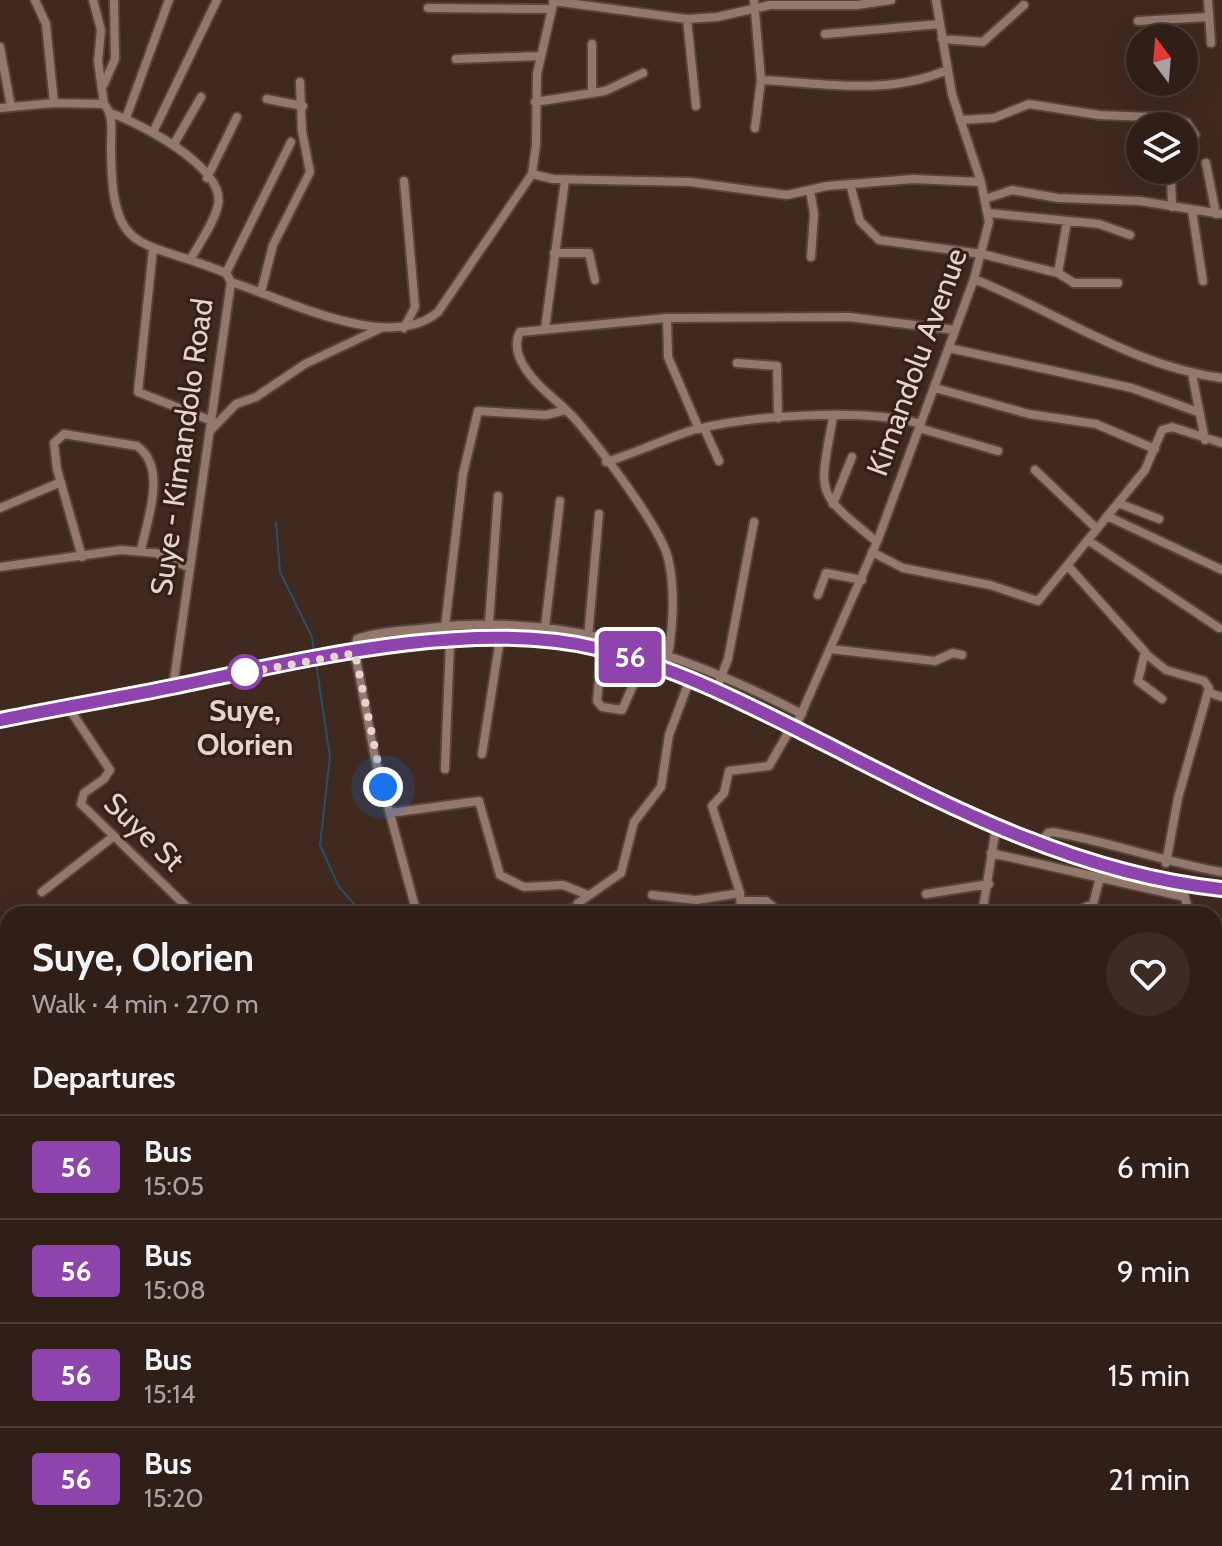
<!DOCTYPE html>
<meta charset="utf-8">
<style>
body{margin:0;font-family:Cabin,sans-serif;background:#3c2c24;color:#f1f3f6;height:100vh;display:flex;flex-direction:column;font-size:30px;white-space:nowrap}
*{box-sizing:border-box;margin:0}
p{font-size:26px;color:#a8a2a1}
.icon{flex:none;width:44px;height:44px;fill:none;stroke:currentColor;stroke-width:2;stroke-linecap:round;stroke-linejoin:round}
.map{position:relative;flex:1;overflow:hidden}
.details{position:absolute;left:0px;top:906px;width:1222px;height:640px;display:flex;flex-direction:column;background:#301f17;border-radius:24px 24px 0 0;box-shadow:0 8px 32px #0002,0 0 0 2px #4b3d36}
.details>*{flex:none}
.badge{padding:0 16px;border-radius:6px;font-size:28px;line-height:52px}
.needle{width:52px;rotate:344deg}
.controls{position:absolute;left:1126px;top:24px;display:grid;gap:16px}
.controls a{display:grid;place-items:center;width:72px;height:72px;border-radius:50%;background:#301f17;box-shadow:0 8px 32px #0002,0 0 0 2px #4b3d36;font-size:40px}
.you{position:absolute;width:40px;height:40px;margin:-20px;border:6px solid #fff;border-radius:50%;background:#1a73e8;box-shadow:0 0 0 12px #1a73e833}
.map>.badge{position:absolute;translate:-50% -50%;box-shadow:0 0 0 4px #fff}
h2{padding:0 32px;font-size:30px;line-height:72px}
.round{display:grid;place-items:center;flex:none;width:84px;height:84px;border-radius:42px;background:#3c2c24}
.head{display:flex;align-items:center;justify-content:space-between;height:136px;padding:0 32px}
h1{font-size:38px;font-weight:700;line-height:60px}
ul{padding:0;list-style:none}
li{display:flex;align-items:center;gap:24px;height:104px;padding:0 32px;border-top:2px solid #4b3d36}
li div{flex:1}
li b{display:block;font-size:30px}
li em{font-style:normal}
li .badge{min-width:88px;font-weight:700;text-align:center}
.map>svg:first-child{display:block}
.lines{fill:none;stroke-linecap:round;stroke-linejoin:round}
.stream{stroke:#27506c;stroke-width:2}
.river{stroke:#27506c;stroke-width:12}
.minor-casing{stroke:#57443b;stroke-width:12}
.major-casing{stroke:#57443b;stroke-width:14}
.minor{stroke:#94786d;stroke-width:8}
.major{stroke:#629596;stroke-width:10}
.line-casing{stroke:#fff;stroke-width:18}
.line{stroke:#8e44ad;stroke-width:12}
.walk{stroke:#e3d4cd;stroke-width:8;stroke-dasharray:0 14.4}
.stop-dot{fill:#fff;stroke:#8e44ad;stroke-width:4}
.labels{text-anchor:middle;stroke-width:6;stroke-linejoin:round;paint-order:stroke}
.street-label{font-size:30px;fill:#e3d4cd;stroke:#351f16}
.stop-label{font-size:30px;font-weight:bold;fill:#e3d4cd;stroke:#351f16}
</style>
<div class="map">
<svg width="1222" height="1546" viewBox="0 0 1222 1546">
<rect width="100%" height="100%" fill="#40291f"/>
<g class="lines">
<path class="stream" d="M276,522L280,572L312,637L314,653
M316,663L330,757L320,845L339,887L363,914"/>
<path class="river" d="M0,1170L8,1174
M536,1538L548,1546"/>
<defs>
<path id="minor" d="M35,0L46,24L54,103
M93,0L101,30L98,61L104,104
M754,0L761,80L755,128
M1208,0L1211,43
M553,1L687,19L717,17L770,5H857L891,0
M428,8L551,9
M687,19L696,106
M1138,21L1209,17
M825,34L940,24
M942,39L983,42L1024,5
M0,47L11,107
M456,59L540,56
M761,80C825,83 887,96 947,70
M104,84L115,59L114,2
M592,93V44
M267,99L303,106
M535,102L605,91L643,73
M0,108L54,103L104,104C114,115 111,131 111,145C111,259 138,237 226,273L231,282L173,687
M110,113C138,122 226,167 218,205C214,223 199,244 190,260
M126,118L169,0
M960,120L994,118L1029,104L1099,115L1176,118L1187,123L1195,135
M154,130L217,0
M174,144L201,97
M1206,163L1216,214
M532,174L553,179L690,182L787,195L827,186L913,179L981,182
M1171,174L1172,207
M207,178L237,117
M850,184L860,221L879,240L982,254L1058,273L1074,283H1118
M810,190L814,214L811,257
M985,199L1012,190L1058,198L1140,201L1222,214
M1192,211L1203,281
M989,213L1099,224L1130,235
M153,249L138,392L212,421
M554,253H589L595,280
M226,273L291,142
M1058,273L1067,221
M974,279C1057,312 1131,366 1222,378
M231,282C285,299 389,354 438,312L532,174L536,145L537,74L554,0
M261,292L273,245L310,172L302,131L300,82
M667,318L668,357L699,429
M404,328L415,307L404,181
M545,329L565,180
M949,348L1132,388L1198,412
M737,363L777,366L778,418
M1192,374L1205,440
M935,388L1029,414L1096,424L1155,449
M833,417C819,496 814,490 877,542
M704,428L719,461
M919,428L998,451
M211,430L236,404L256,397L305,364L379,329
M606,462C636,453 664,439 693,430C750,415 865,408 921,424
M1035,470L1097,529
M1118,503L1159,519
M833,504L852,457
M0,508L61,482
M1107,516L1222,570
M1089,541L1219,628
M872,552L903,568L990,585L1038,601L1145,470L1162,430L1172,427L1222,443
M82,557L57,469L54,443L64,434L137,446C168,468 147,520 141,550
M1068,566L1145,652L1138,681L1162,699
M0,567L121,550L156,553L188,567
M818,595L826,573L862,580
M489,623L498,496
M445,627L463,474L478,411L546,415L566,410
M545,627L560,501
M588,637L599,514
M602,649L597,701L602,707L622,710L644,661
M830,649L935,661L953,653L962,655
M1146,654L1166,670L1204,681L1209,688L1178,798L1166,863
M665,669C673,636 676,591 668,558C660,526 599,447 576,420C558,400 533,385 521,361C517,352 515,341 520,332L667,318L849,317L955,330
M716,690L728,659L754,522
M1210,693L1222,697
M68,707L110,770L104,779L84,793L81,804L194,914
M795,728L877,542L974,279L989,222L981,182L952,94L936,0
M482,754L500,639
M445,769L450,641
M390,813L479,801L500,875L524,887L563,885L588,895
M1040,845L1048,833L1053,832C1111,842 1164,862 1222,872
M991,853L1185,897
M42,892L114,836
M1183,892L1190,914
M926,894L989,884
M652,895L696,900L740,893
M741,901H766L782,914
M417,914L375,758L355,653L357,639C379,631 406,631 429,628C564,612 684,653 802,714
M553,914L575,908
M574,914L578,903L621,873L634,822L661,787L669,735L690,679
M625,914V911
M741,914L740,893L712,806L724,793L729,771L769,766L792,726
M982,914L996,828
M1070,914L1093,904L1103,866
M0,977L8,988
M0,1059L8,1051
M0,1094L8,1098
M0,1159L8,1143
M0,1189L8,1200
M0,1223L8,1216
M1214,1226L1222,1247
M0,1259L8,1252
M1214,1291L1222,1290
M0,1332L8,1341
M0,1409L8,1401
M1214,1430L1222,1434
M0,1440L8,1444
M1214,1460L1222,1459
M133,1538L137,1546
M235,1538V1546
M464,1538L467,1546
M662,1538L664,1542
M827,1538L828,1546
M1093,1538L1094,1546
M0,1540L40,1538
M550,1544L563,1538
M968,1546L1018,1538"/>
<path id="major" d="M0,720C67,707 135,695 202,681C325,655 477,619 602,649C683,669 758,710 832,747C957,811 1081,873 1222,889"/>
</defs>
<use href="#minor" class="minor-casing"/>
<use href="#major" class="major-casing"/>
<use href="#minor" class="minor"/>
<use href="#major" class="major"/>
</g>
<g class="lines">
<defs>
<path id="line" d="M0,720C59,708 118,698 177,686C302,660 470,618 596,648C680,668 756,709 832,747C957,811 1081,874 1222,889"/>
</defs>
<use href="#line" class="line-casing"/>
<use href="#line" class="line"/>
<path class="walk" d="M245,672L233,675L355,653L383,787"/>
</g>
<circle class="stop-dot" cx="245" cy="672" r="16"/>
<g class="labels">
<g class="street-label">
<text transform="translate(917 362) rotate(-70)" y="10">Kimandolu Avenue</text>
<text transform="translate(182 447) rotate(-82)" y="10">Suye - Kimandolo Road</text>
<text transform="translate(144 832) rotate(44)" y="10">Suye St</text>
</g>
<g class="stop-label">
<text x="245" y="721">Suye,<tspan x="245" dy="34">Olorien</tspan></text>
</g>
</g>
</svg>
<div class="controls">
<a><svg class="needle" viewBox="-14 -14 28 28"><path d="M0-13l5 13h-10z" fill="#e53935"/><path d="M0 13l5-13h-10z" fill="#a8a2a1"/></svg></a>
<a><svg class="icon" aria-label="layers" viewBox="0 0 24 24"><path d="M12 4l9 5-9 5-9-5zM3 14l9 5 9-5"/></svg></a>
</div>
<div class="you" style="left:383px;top:787px"></div>
<b class="badge" style="left:630px;top:657px;background:#8e44ad;color:#fff">56</b>
<section class="details">
<div class="head"><div><h1>Suye, Olorien</h1><p>Walk · 4 min · 270 m</p></div><a class="round"><svg class="icon" aria-label="heart" viewBox="0 0 24 24"><path d="M12 20l-8-8c-3-5 5-10 8-4 3-6 11-1 8 4z"/></svg></a></div>
<h2>Departures</h2>
<ul>
<li><span class="badge" style="background:#8e44ad;color:#fff">56</span><div><b>Bus</b><p>15:05</p></div><em>6 min</em></li>
<li><span class="badge" style="background:#8e44ad;color:#fff">56</span><div><b>Bus</b><p>15:08</p></div><em>9 min</em></li>
<li><span class="badge" style="background:#8e44ad;color:#fff">56</span><div><b>Bus</b><p>15:14</p></div><em>15 min</em></li>
<li><span class="badge" style="background:#8e44ad;color:#fff">56</span><div><b>Bus</b><p>15:20</p></div><em>21 min</em></li>
</ul>
</section>
</div>
